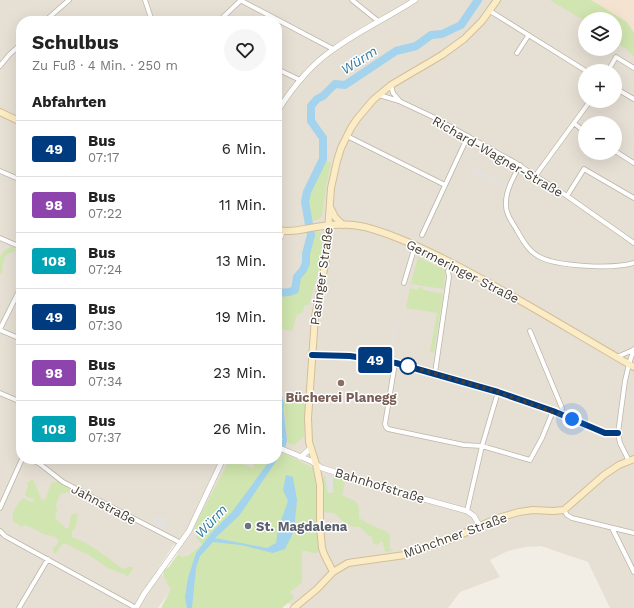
<!DOCTYPE html>
<html lang="de">
<meta charset="utf-8">
<style>
body{margin:0;font-family:"Work Sans",sans-serif;background:#f6f6f6;color:#222;height:100vh;display:flex;flex-direction:column;font-size:15px;white-space:nowrap}
*{box-sizing:border-box;margin:0}
p{font-size:13px;color:#767676}
.icon{flex:none;width:22px;height:22px;fill:none;stroke:currentColor;stroke-width:2;stroke-linecap:round;stroke-linejoin:round}
.map{position:relative;flex:1;overflow:hidden}
.details{position:absolute;left:16px;top:16px;width:266px;height:448px;display:flex;flex-direction:column;background:#fff;border-radius:16px;box-shadow:0 4px 16px #0002}
.details>*{flex:none}
.badge{padding:0 8px;border-radius:3px;font-size:14px;line-height:26px}
.fabs{position:absolute;left:578px;top:12px;display:grid;gap:8px}
.fabs a{display:grid;place-items:center;width:44px;height:44px;border-radius:50%;background:#fff;box-shadow:0 4px 16px #0002;font-size:20px}
.you{position:absolute;width:20px;height:20px;margin:-10px;border:3px solid #fff;border-radius:50%;background:#1a73e8;box-shadow:0 0 0 6px #1a73e833}
.map>.badge{position:absolute;translate:-50% -50%;box-shadow:0 0 0 2px #fff}
h2{padding:0 16px;font-size:15px;line-height:36px}
.round{display:grid;place-items:center;flex:none;width:42px;height:42px;border-radius:21px;background:#f6f6f6}
.summary{display:flex;align-items:center;justify-content:space-between;height:68px;padding:0 16px}
h1{font-size:19px;font-weight:700;line-height:30px}
ul{padding:0;list-style:none}
li{display:flex;align-items:center;gap:12px;height:56px;padding:0 16px;border-top:1px solid #e0e0e0}
li div{flex:1}
li b{display:block;font-size:15px}
li em{font-style:normal}
li .badge{min-width:44px;font-weight:700;text-align:center}
.map>svg:first-child{display:block}
.residential{fill:#e6dfd4;fill-rule:evenodd}
.commercial{fill:#f4e3d1}
.green{fill:#d0e5af}
.parking{fill:#e3e1de}
.water{fill:#a3d3ed}
.lines{fill:none;stroke-linecap:round;stroke-linejoin:round}
.river{stroke:#a3d3ed;stroke-width:8}
.minor-casing{stroke:#bdb5a9;stroke-width:5.5}
.tertiary-casing{stroke:#bdb5a9;stroke-width:6}
.secondary-casing{stroke:#d1bf97;stroke-width:8}
.minor{stroke:#fff;stroke-width:4}
.tertiary{stroke:#fff;stroke-width:5}
.secondary{stroke:#fcecc5;stroke-width:6}
.line-casing{stroke:#fff;stroke-width:9}
.line{stroke:#003b80;stroke-width:6}
.walk{stroke:#443e35;stroke-width:4;stroke-dasharray:0 7.2}
.stop-dot{fill:#fff;stroke:#003b80;stroke-width:2}
.education-dot{fill:#8d6e63;stroke:#fff;stroke-width:1.5}
.worship-dot{fill:#6b7280;stroke:#fff;stroke-width:1.5}
.labels{text-anchor:middle;stroke-width:3;stroke-linejoin:round;paint-order:stroke}
.street-label{font-size:13px;fill:#443e35;stroke:#fff}
.education-label{font-size:13px;font-weight:bold;fill:#785e54;stroke:#fff}
.worship-label{font-size:13px;font-weight:bold;fill:#5b616d;stroke:#fff;text-anchor:start}
.water-label{font-size:14px;font-style:italic;fill:#307aa4;stroke:#fff}
</style>
<div class="map">
<svg width="634" height="608" viewBox="0 0 634 608">
<rect width="100%" height="100%" fill="#f2eee6"/>
<path class="residential" d="M0,0H554L585,19V49H615V38L634,49V608H610L588,562L541,546L525,547L508,551L490,560L500,577L460,592L448,608H297L287,603L202,544L189,555L182,557L178,554L174,544L157,570L173,587L158,608H0ZM21,21H277V459H21ZM585,71H615V101H585ZM585,123H615V153H585Z"/>
<path class="commercial" d="M579,0H634V35L615,19Z"/>
<path class="green" d="M550,0H591L627,22L634,33V61V57L624,47L615,43V19H585V21Z
M325,160L331,163L326,186L322,216L319,219L311,221L308,201L310,193Z
M317,231L321,233C326,250 314,287 309,305H305L302,313L297,314L292,331L277,328V295H290L297,291L299,278L305,272L308,263L312,232Z
M11,247H13L16,250L6,255L2,266L3,272L0,274V256L5,250Z
M418,257L445,270L444,289L411,284Z
M419,287L423,288V290L443,294L434,353L430,352L437,313L406,308L410,288L418,290Z
M283,400H305L304,436L294,445L288,443Z
M277,450L313,468L316,486L317,523L320,549H318V552C314,555 311,552 307,551H302V582L290,592L294,598L282,608H161L171,589L167,584V581L163,576L164,570L169,567L178,554L182,557L189,555L202,544L196,538L198,535L197,533H195L194,531L196,523L230,459L253,468C256,457 267,459 277,459Z
M325,476L328,493L333,492V478H340L345,483L342,495C356,502 360,500 359,518L367,523L387,532L390,535V548L392,551L385,552L383,542L382,541L377,545L373,544L372,537L368,535L360,527C350,528 341,521 335,513L322,512L321,481Z
M32,480L34,481L41,499L44,501L46,498L51,483L60,481L62,485L71,488V490L69,492L60,494L56,505L57,512L55,514L56,519L67,529L69,527L71,515L76,513L78,516L77,518L76,526L71,533L73,538C85,540 110,559 121,568L125,569L127,567H133V569L128,576L106,567L91,556L66,544H63L59,548L57,553H54L53,549L59,542L56,537L44,534L26,525L20,527L18,524L13,521C11,512 17,505 23,498L30,502H34V499L27,497L25,495L28,486L27,483Z"/>
<path class="parking" d="M471,167L502,183L501,185L469,170Z
M394,321H396L393,349H390Z
M325,478H333V492L328,493Z
M157,515L168,520L163,529L153,524Z"/>
<path class="water" d="M279,395L282,397L287,440L286,445L281,454L239,516L215,538L267,548L276,543L278,529L288,501L283,490L286,475L293,477L297,500L294,531L285,549L273,553L241,545L213,542L200,556L196,568L192,608H187L185,597L188,578L196,553L213,531L232,512L271,459H277V446L279,443L277,440H283V439L280,438L277,429V396Z"/>
<g class="lines">
<path class="river" d="M277,293L289,292L295,290L297,277L303,270L306,263V254L311,235L305,202L307,192L323,159V138L311,121V106L317,99L323,96L335,84L345,85L396,51L416,46L431,35L442,34L461,25L478,0
M277,391L280,405"/>
<defs>
<path id="minor" d="M145,0L152,21
M240,0L333,49
M352,0L378,21
M490,11L586,71
M45,21L69,0
M219,21L241,0
M517,53L528,36
M0,66L9,55L21,44
M277,69L300,80
M608,71L616,57L634,68
M391,85L393,93L399,100
M615,88L634,99
M379,95L399,101L433,117L514,162L567,196L634,243
M575,124L585,132
M347,136L445,185
M615,151L634,163
M520,165C514,176 506,190 506,202C505,212 510,219 515,227C521,237 527,250 538,256C556,267 614,269 634,263
M0,171L21,180
M536,175L590,101
M567,196L584,169L634,198
M422,235L468,136
M0,238L21,247
M404,283L415,246
M0,329L21,287
M0,330L21,339
M530,331L562,408L561,415
M312,355L349,356L395,363L498,392L553,411L605,433H618
M617,357L633,350
M395,363L385,424L386,427L388,429L464,445L482,446L530,460L542,438L553,411
M435,373L449,277L448,271
M0,393L21,402
M31,459L40,464L63,482L181,543
M629,461L620,443L618,433L625,381L629,364L634,349
M0,508L22,459
M564,510L567,515L572,518L634,533
M467,511L482,446L498,392
M612,528L634,572
M0,531L5,536L136,608
M19,608L48,559"/>
<path id="tertiary" d="M277,112C292,88 310,65 334,49C360,30 389,17 415,0
M277,242L281,236L282,231
M277,447L311,461L322,468L409,495L467,511L474,516L479,525
M300,457L303,455L311,448
M136,608L144,594L189,531L223,459"/>
<path id="secondary" d="M0,112L21,122
M330,207L335,217L343,225
M277,230C290,233 304,229 316,227C332,224 349,223 365,227C395,235 424,249 452,263C514,295 573,332 634,367
M333,572L324,554L322,548L320,526V485L316,464L309,442L308,418L315,317L326,259L331,188L337,161L341,148L351,128L357,119L373,100L391,85L442,55L464,39L482,21L497,0
M294,608L317,589L333,572L348,563L405,555L449,540L498,518L519,512L533,510L553,511L564,510L604,475L619,465L634,459"/>
</defs>
<use href="#minor" class="minor-casing"/>
<use href="#tertiary" class="tertiary-casing"/>
<use href="#secondary" class="secondary-casing"/>
<use href="#minor" class="minor"/>
<use href="#tertiary" class="tertiary"/>
<use href="#secondary" class="secondary"/>
</g>
<g class="lines">
<defs>
<path id="line" d="M312,355L350,356L396,363L498,392L553,411L605,433H618"/>
</defs>
<use href="#line" class="line-casing"/>
<use href="#line" class="line"/>
<path class="walk" d="M408,366L498,392L572,419"/>
</g>
<circle class="stop-dot" cx="408" cy="366" r="8"/>
<circle class="education-dot" cx="341" cy="383" r="4"/>
<circle class="worship-dot" cx="248" cy="526" r="4"/>
<g class="labels">
<g class="street-label">
<text transform="translate(498 156) rotate(30)" y="5">Richard-Wagner-Straße</text>
<text transform="translate(463 271) rotate(27)" y="5">Germeringer Straße</text>
<text transform="translate(321 276) rotate(-82)" y="5">Pasinger Straße</text>
<text transform="translate(380 485) rotate(17)" y="5">Bahnhofstraße</text>
<text transform="translate(104 504) rotate(28)" y="5">Jahnstraße</text>
<text transform="translate(455 535) rotate(-20)" y="5">Münchner Straße</text>
</g>
<g class="education-label">
<text x="341" y="402">Bücherei Planegg</text>
</g>
<g class="worship-label">
<text x="256" y="531">St. Magdalena</text>
</g>
<g class="water-label">
<text transform="translate(359 60) rotate(-33)" y="5">Würm</text>
<text transform="translate(211 521) rotate(-47)" y="5">Würm</text>
</g>
</g>
</svg>
<div class="fabs">
<a><svg class="icon" aria-label="layers" viewBox="0 0 24 24"><path d="M12 4l9 5-9 5-9-5zM3 14l9 5 9-5"/></svg></a>
<a>+</a>
<a>−</a>
</div>
<div class="you" style="left:572px;top:419px"></div>
<b class="badge" style="left:375px;top:360px;background:#003b80;color:#fff">49</b>
<section class="details">
<div class="summary"><div><h1>Schulbus</h1><p>Zu Fuß · 4 Min. · 250 m</p></div><a class="round"><svg class="icon" aria-label="heart" viewBox="0 0 24 24"><path d="M12 20l-8-8c-3-5 5-10 8-4 3-6 11-1 8 4z"/></svg></a></div>
<h2>Abfahrten</h2>
<ul>
<li><span class="badge" style="background:#003b80;color:#fff">49</span><div><b>Bus</b><p>07:17</p></div><em>6 Min.</em></li>
<li><span class="badge" style="background:#8e44ad;color:#fff">98</span><div><b>Bus</b><p>07:22</p></div><em>11 Min.</em></li>
<li><span class="badge" style="background:#00a3b4;color:#fff">108</span><div><b>Bus</b><p>07:24</p></div><em>13 Min.</em></li>
<li><span class="badge" style="background:#003b80;color:#fff">49</span><div><b>Bus</b><p>07:30</p></div><em>19 Min.</em></li>
<li><span class="badge" style="background:#8e44ad;color:#fff">98</span><div><b>Bus</b><p>07:34</p></div><em>23 Min.</em></li>
<li><span class="badge" style="background:#00a3b4;color:#fff">108</span><div><b>Bus</b><p>07:37</p></div><em>26 Min.</em></li>
</ul>
</section>
</div>
